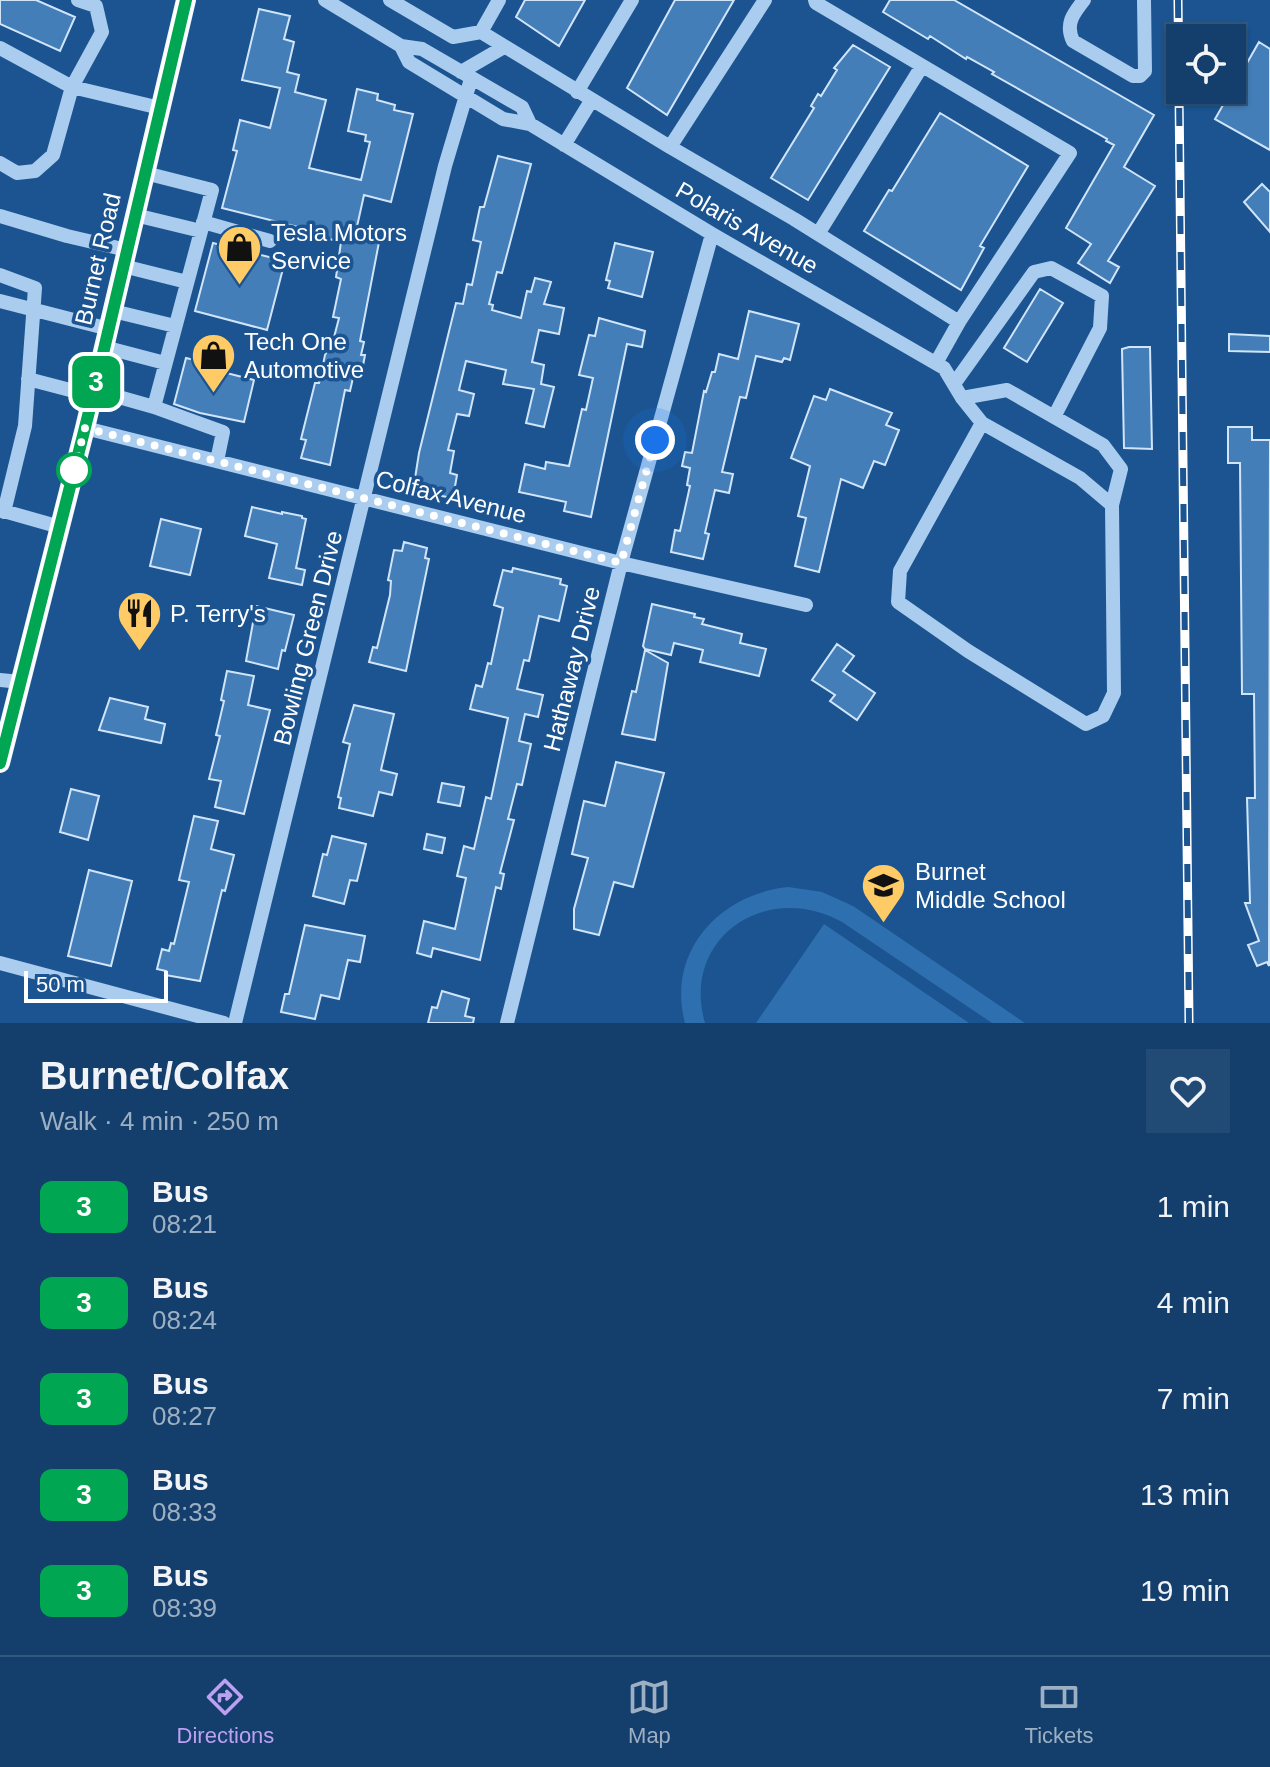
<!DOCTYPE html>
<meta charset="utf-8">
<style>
body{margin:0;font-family:Helvetica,sans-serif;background:#214a74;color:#f1f3f6;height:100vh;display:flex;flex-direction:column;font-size:30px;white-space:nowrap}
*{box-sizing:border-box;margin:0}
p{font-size:26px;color:#9dafc2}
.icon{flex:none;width:44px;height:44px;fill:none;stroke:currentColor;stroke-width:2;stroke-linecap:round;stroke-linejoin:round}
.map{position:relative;height:1023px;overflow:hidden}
.details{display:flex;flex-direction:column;background:#143f6c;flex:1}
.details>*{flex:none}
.badge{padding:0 16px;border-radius:12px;font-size:28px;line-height:52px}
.tools{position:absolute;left:1166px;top:24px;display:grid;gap:16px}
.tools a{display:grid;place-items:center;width:80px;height:80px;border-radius:0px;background:#143f6c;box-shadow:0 2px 6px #0004,0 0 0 2px #33587f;font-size:40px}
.scale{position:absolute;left:24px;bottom:20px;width:144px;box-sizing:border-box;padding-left:8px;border:4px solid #fff;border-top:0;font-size:22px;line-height:28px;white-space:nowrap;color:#fff;-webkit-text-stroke:6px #1b5490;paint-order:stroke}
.you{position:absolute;width:40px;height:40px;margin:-20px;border:6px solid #fff;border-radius:50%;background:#1a73e8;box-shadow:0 0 0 12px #1a73e833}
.map>.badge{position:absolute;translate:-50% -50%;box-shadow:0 0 0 4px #fff}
.round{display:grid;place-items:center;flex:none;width:84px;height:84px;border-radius:0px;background:#214a74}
.summary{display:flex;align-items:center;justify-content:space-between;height:136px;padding:0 40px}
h1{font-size:38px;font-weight:700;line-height:60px}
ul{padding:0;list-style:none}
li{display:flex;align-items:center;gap:24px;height:96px;padding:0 40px}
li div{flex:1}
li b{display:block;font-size:30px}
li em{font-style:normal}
li .badge{min-width:88px;font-weight:700;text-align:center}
.tabs{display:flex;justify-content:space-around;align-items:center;height:112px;border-top:2px solid #33587f;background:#143f6c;font-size:22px;color:#9dafc2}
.tabs a{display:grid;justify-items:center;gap:4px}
.tabs .selected{color:#bca0f2}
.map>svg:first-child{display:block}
.green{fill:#2e6faf}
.building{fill:#447eb8;stroke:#d0e5fa;stroke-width:2}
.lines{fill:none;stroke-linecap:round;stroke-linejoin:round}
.minor{stroke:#ace;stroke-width:14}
.major{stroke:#f1f7ff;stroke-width:20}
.rail-casing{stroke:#fff;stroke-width:9}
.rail{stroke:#1b5490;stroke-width:6;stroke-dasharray:18;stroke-linecap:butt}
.line-casing{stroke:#fff;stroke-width:18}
.line{stroke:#00a651;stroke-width:12}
.walk{stroke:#fff;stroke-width:8;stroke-dasharray:0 14.4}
.stop-dot{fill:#fff;stroke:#00a651;stroke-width:4}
.labels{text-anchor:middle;stroke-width:7;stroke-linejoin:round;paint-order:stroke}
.street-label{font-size:24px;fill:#fff;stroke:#1b5490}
.poi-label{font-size:24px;fill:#fff;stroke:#1b5490;text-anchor:start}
</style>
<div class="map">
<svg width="1270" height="1023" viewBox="0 0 1270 1023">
<rect width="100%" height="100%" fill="#1b5490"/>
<path class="green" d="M788,887L822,892L853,906L1025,1023H992L842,922C768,880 680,937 705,1023H685C666,952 719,894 788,887Z
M824,924L969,1023H756Z"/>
<path class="building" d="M0,0H36L75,17L60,51L0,24Z
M525,0H585L559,46L516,17Z
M675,0H734L667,115L627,88Z
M890,0H954L1154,115L1124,167L1155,186L1108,261L1119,267L1110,283L1078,263L1091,244L1066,228L1114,145L1106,141L1107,139L992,74L994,72L967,57L966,59L930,36L928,39L883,12Z
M259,9L290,16L284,39L294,42L287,72L299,75L295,92L326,100L309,168L361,180L370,142L365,141L366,135L348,131L357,89L378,94L377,100L395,105L394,110L413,114L391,202L364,195L356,231L380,237L360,341L364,342L361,355H365L362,371L355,369L350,391L345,390L330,465L301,458L306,440L301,439L315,383H319L325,355L330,345H332L339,318L333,317L341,279L336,277L341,242L317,236L318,232L222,208L237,151L233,150L240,120L270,128L280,88L242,80Z
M1259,42L1270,49V150L1215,119Z
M853,45L890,67L808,200L771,178L814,108L811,106L818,94L821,96L837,70L834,68Z
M940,113L1028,166L980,246L984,248L961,290L864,231L889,190L892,191Z
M498,156L531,164L502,273L497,272L489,304L493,305L492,310L521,318L527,291L531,292L535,278L551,282L544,304L564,308L559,334L539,330L532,362L544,365L541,384L554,387L544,427L526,423L534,389L503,384L506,370L466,361L459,390L474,394L469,416L457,414L448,450L454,451L450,473L457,475L453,498L413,491L419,453L456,303L463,304L467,284L472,285L481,242L473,240L480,207H484Z
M1262,184L1270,192V232L1244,202Z
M213,243L285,261L267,330L195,311Z
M615,243L653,252L642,297L608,288L610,281L606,280Z
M1040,289L1063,303L1027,362L1004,348Z
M749,311L799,324L790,360L784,358L782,362L756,356L746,398L740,397L722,472L733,474L729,493L715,490L705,533L709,534L703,559L671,552L675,530L680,531L690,486L687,485L690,468L682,466L685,452L692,453L704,391L706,392L712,372H715L719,354L738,359Z
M599,318L645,331L642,347L627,344L591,517L564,511L566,502L519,492L525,464L545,469L546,462L569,466L582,409L586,410L593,378L579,375L589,335L595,336Z
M1229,334L1270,336V352L1229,351Z
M1129,347H1150L1152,449L1124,448L1122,349Z
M186,358L212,364L211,369L254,380L244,422L200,413L174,404Z
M830,389L892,413L886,425L899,430L885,465L874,461L863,488L841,479L819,572L795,566L806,518L798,516L810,466L791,458L814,396L826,400Z
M1228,427H1252V440H1270L1269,966L1267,962L1257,966L1248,945L1259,941L1245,903H1250L1247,798H1255L1254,694H1242L1240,463H1228Z
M252,507L282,514V512L302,516V518L306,519L296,568L305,570L302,585L269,578L277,544L245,536Z
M161,519L201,529L190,575L150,566Z
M404,542L427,548L425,558L429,559L406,671L369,662L373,647L377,648L390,595L391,581L388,580L394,550L402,551Z
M513,568L561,579L560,584L567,586L559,621L539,616L529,661L524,660L517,689L543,695L538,717L525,714L519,741L531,744L522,785L517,784L508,819L514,820L500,873L504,874L501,889L496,887L480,960L433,948L431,957L417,953L424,921L455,929L466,878L457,876L464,846L474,849L486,797L491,799L508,718L470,709L476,685L482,687L488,663L491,664L503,608L494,605L503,570L512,572Z
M652,604L695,614L694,617L704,619L702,624L742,634L740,643L766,649L759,676L700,662L703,650L674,643L671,655L645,649L643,646Z
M256,606L294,615L285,651L282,650L278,669L246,661Z
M837,644L854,656L843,671L875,693L857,720L830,701L835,695L812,680Z
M645,650L668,663L655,740L622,734L632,691L636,692Z
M227,671L254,676L248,705L270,710L244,814L215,807L221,781L209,779L220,736L216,735L224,701L221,700Z
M110,698L148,707L145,719L165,724L161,743L99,730Z
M354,705L394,714L381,770L397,774L392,795L379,792L373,816L339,808L341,798L338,797L350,744L343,742Z
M616,762L664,773L633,887L614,882L599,935L574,929V909L588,858L572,854L584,801L605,806Z
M442,783L464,787L460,806L438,802Z
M71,789L99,796L88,840L60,832Z
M194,816L218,821L211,849L234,855L225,891L222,890L200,981L165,975L166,971L157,969L162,949L169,951L171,943L174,944L189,882L179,880Z
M427,834L445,838L442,853L424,849Z
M332,836L366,844L357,881L350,880L344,904L313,896L323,854L327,855Z
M89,870L132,881L111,966L68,956Z
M305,925L365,936L360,962L348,960L339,999L321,995L315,1019L281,1012L285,994H289Z
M442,991L469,999L465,1016L474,1018L473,1023H428L432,1007L437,1008Z"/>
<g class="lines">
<path class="minor" d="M325,0L401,46L422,49L522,107L530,124
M390,0L453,37L481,32
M499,0L481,32L670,147L765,0
M1084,0C1073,14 1065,24 1073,41L1133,76H1140L1145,71L1144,0
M401,46L409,62L503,119L530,124L712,234L944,368L962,398L982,423L900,571L898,602L968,651L1086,724L1103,716L1114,693L1112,505L1080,478L982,423
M0,48L72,87L160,108
M461,72L504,47
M577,92L632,0
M564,145L591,101
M670,147L794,219L959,322L1070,153L816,3L815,0
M0,163L17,173L35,171L53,155L72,87L102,32L96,6L78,0
M145,173L212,190L154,407L223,432L217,461
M135,215L201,231
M0,216L67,236L127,250
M203,222L270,241
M818,234L922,66
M123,266L187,282
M0,275L35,288L25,426L4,512
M0,301L109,329
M113,311L175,326
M104,347L165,363
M936,363L959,322
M28,379L93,396
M954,384L1034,272L1051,268L1102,296L1100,328L1054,417
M94,390L154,407
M962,398L1007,390L1103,445L1121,469L1112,505
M85,428L621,563L806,605
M0,510L60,527
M0,680L21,682
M0,963L224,1023
M235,1023L445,166L471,79
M507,1023L621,563L712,234"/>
<path class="major" d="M0,763L85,428L186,0"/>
<defs>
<path id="rail" d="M1178,0L1189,1023"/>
</defs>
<use href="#rail" class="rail-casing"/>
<use href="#rail" class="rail"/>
</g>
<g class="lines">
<defs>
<path id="line" d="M0,763L93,396L186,0"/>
</defs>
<use href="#line" class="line-casing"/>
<use href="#line" class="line"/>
<path class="walk" d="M74,470L85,428L621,563L655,440"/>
</g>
<defs>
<symbol id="shop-pin" viewBox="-11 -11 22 30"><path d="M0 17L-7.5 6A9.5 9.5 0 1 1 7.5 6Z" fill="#ffcb67" stroke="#1b5490"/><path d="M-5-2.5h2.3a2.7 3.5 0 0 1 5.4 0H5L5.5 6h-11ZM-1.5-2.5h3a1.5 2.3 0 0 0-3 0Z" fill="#111"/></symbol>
<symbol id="restaurant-pin" viewBox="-11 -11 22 30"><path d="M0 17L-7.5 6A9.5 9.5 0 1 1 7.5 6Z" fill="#ffcb67" stroke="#1b5490"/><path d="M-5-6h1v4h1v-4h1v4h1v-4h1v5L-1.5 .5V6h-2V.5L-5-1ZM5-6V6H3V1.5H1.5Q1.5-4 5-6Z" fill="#111"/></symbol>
<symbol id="school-pin" viewBox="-11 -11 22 30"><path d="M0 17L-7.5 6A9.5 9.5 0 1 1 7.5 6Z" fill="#ffcb67" stroke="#1b5490"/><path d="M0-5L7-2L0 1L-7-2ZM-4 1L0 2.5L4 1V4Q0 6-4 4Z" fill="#111"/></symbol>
</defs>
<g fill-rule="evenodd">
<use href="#shop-pin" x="214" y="222" width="51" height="69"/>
<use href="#shop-pin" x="188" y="330" width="51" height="69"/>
<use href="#restaurant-pin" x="114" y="588" width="51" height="69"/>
<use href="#school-pin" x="858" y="860" width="51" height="69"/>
</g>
<circle class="stop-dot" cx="74" cy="470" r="16"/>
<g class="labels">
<g class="street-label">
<text transform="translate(747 228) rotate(30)" y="8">Polaris Avenue</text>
<text transform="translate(98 259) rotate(-77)" y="8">Burnet Road</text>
<text transform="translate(451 497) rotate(14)" y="8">Colfax Avenue</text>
<text transform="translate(308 638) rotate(-76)" y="8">Bowling Green Drive</text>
<text transform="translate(572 669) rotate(-76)" y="8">Hathaway Drive</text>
</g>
<g class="poi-label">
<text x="271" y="241">Tesla Motors<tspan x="271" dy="28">Service</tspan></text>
<text x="244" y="350">Tech One<tspan x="244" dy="28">Automotive</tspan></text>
<text x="170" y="622">P. Terry's</text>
<text x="915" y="880">Burnet<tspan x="915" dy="28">Middle School</tspan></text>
</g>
</g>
</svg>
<div class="tools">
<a><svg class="icon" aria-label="locate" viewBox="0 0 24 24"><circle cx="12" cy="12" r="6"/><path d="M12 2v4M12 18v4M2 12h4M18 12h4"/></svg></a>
</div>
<div class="scale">50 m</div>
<div class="you" style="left:655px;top:440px"></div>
<b class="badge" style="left:96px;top:382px;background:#00a651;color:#fff">3</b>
</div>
<section class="details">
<div class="summary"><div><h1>Burnet/Colfax</h1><p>Walk · 4 min · 250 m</p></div><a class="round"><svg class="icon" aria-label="heart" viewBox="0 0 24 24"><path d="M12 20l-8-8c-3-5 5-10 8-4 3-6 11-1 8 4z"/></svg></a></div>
<ul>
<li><span class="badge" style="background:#00a651;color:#fff">3</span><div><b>Bus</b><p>08:21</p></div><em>1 min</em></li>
<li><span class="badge" style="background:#00a651;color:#fff">3</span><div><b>Bus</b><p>08:24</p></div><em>4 min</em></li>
<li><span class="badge" style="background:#00a651;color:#fff">3</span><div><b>Bus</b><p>08:27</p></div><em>7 min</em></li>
<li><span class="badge" style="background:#00a651;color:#fff">3</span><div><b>Bus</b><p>08:33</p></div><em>13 min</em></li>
<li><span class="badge" style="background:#00a651;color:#fff">3</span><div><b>Bus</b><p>08:39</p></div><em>19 min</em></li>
</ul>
</section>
<nav class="tabs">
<a class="selected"><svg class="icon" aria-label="directions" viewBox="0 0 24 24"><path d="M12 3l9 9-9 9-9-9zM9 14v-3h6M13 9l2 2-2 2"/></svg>Directions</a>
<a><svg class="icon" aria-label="map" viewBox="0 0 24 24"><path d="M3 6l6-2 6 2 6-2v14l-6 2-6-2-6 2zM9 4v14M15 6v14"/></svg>Map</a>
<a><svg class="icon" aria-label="tickets" viewBox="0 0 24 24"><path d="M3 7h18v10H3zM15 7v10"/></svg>Tickets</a>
</nav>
